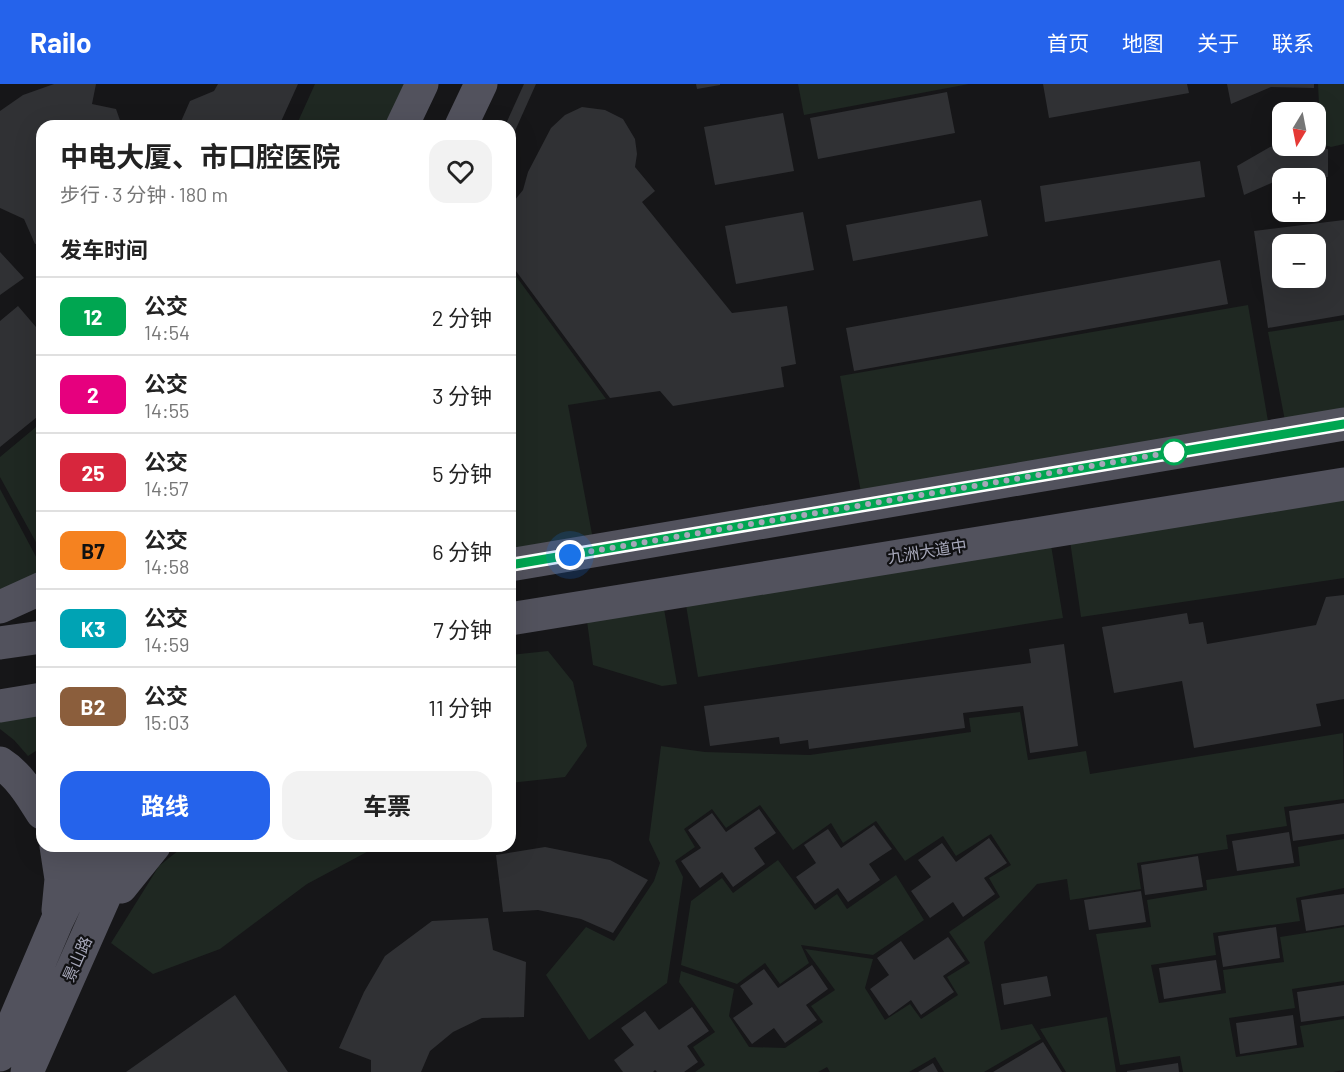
<!DOCTYPE html>
<html lang="zh">
<meta charset="utf-8">
<style>
body{margin:0;font-family:Barlow,"Noto Sans SC",sans-serif;background:#f2f2f2;color:#222;height:100vh;display:flex;flex-direction:column;font-size:22px;white-space:nowrap}
*{box-sizing:border-box;margin:0}
p{font-size:20px;color:#767676}
.icon{flex:none;width:33px;height:33px;fill:none;stroke:currentColor;stroke-width:2;stroke-linecap:round;stroke-linejoin:round}
.map{position:relative;flex:1;overflow:hidden}
.sheet{position:absolute;left:36px;top:36px;width:480px;height:732px;display:flex;flex-direction:column;background:#fff;border-radius:18px;box-shadow:0 6px 24px #0002}
.sheet>*{flex:none}
.badge{padding:0 12px;border-radius:9px;font-size:21px;line-height:39px}
.needle{width:39px;rotate:190deg}
.buttons{position:absolute;left:1272px;top:18px;display:grid;gap:12px}
.buttons a{display:grid;place-items:center;width:54px;height:54px;border-radius:12px;background:#fff;box-shadow:0 6px 24px #0002;font-size:30px}
.you{position:absolute;width:30px;height:30px;margin:-15px;border:4px solid #fff;border-radius:50%;background:#1a73e8;box-shadow:0 0 0 9px #1a73e833}
.map>.badge{position:absolute;translate:-50% -50%;box-shadow:0 0 0 3px #fff}
h2{padding:0 24px;font-size:22px;line-height:54px}
.round{display:grid;place-items:center;flex:none;width:63px;height:63px;border-radius:18px;background:#f2f2f2}
.head{display:flex;align-items:center;justify-content:space-between;height:102px;padding:0 24px}
h1{font-size:28px;font-weight:700;line-height:45px}
.action{display:flex;gap:12px;margin-top:auto;padding:12px 24px}
.action a{flex:1;height:69px;border-radius:18px;background:#2563eb;color:#fff;font-size:24px;font-weight:700;line-height:69px;text-align:center}
.action a+a{background:#f2f2f2;color:#222}
ul{padding:0;list-style:none}
li{display:flex;align-items:center;gap:18px;height:78px;padding:0 24px;border-top:2px solid #e0e0e0}
li div{flex:1}
li b{display:block;font-size:22px}
li em{font-style:normal}
li .badge{min-width:66px;font-weight:700;text-align:center}
header{display:flex;align-items:center;gap:36px;box-sizing:border-box;height:84px;padding:0 30px;background:#2563eb;color:#fff}
header strong{font-size:28px}
nav{display:flex;gap:33px;margin-inline-start:auto;font-size:21px}
.map>svg:first-child{display:block}
.green{fill:#1f2822}
.building{fill:#303134;fill-rule:evenodd}
.lines{fill:none;stroke-linecap:round;stroke-linejoin:round}
.major{stroke:#52525d;stroke-width:33}
.line-casing{stroke:#fff;stroke-width:14}
.line{stroke:#00a651;stroke-width:9}
.walk{stroke:#a6a7b9;stroke-width:6;stroke-dasharray:0 10.8}
.stop-dot{fill:#fff;stroke:#00a651;stroke-width:3}
.labels{text-anchor:middle;stroke-width:4.5;stroke-linejoin:round;paint-order:stroke}
.street-label{font-size:16px;fill:#a6a7b9;stroke:#111113}
</style>
<header>
<strong>Railo</strong>
<nav><a>首页</a><a>地图</a><a>关于</a><a>联系</a></nav>
</header>
<div class="map">
<svg width="1344" height="988" viewBox="0 0 1344 988">
<rect width="100%" height="100%" fill="#161618"/>
<path class="green" d="M315,0H411L392,42H296Z
M798,0H969L804,31Z
M1318,0H1344V60L1331,63L1321,60Z
M510,184L606,315L568,321L594,461L510,474Z
M1248,221L1269,343L862,414L840,292Z
M1344,236V332L1286,342L1268,248Z
M42,338V469L0,393V373Z
M0,405L42,484V494L0,511Z
M1344,410V494L1081,533L1069,450Z
M1050,455L1063,534L698,593L685,515Z
M663,519L677,600L662,602L593,581L586,530Z
M548,567L573,598L587,662L565,693L510,699V571Z
M1020,628L1028,676L1086,667L1090,690L1343,649L1344,715L1284,723L1287,742L1226,751L1228,765L1137,779L1141,805L1070,816L1067,795L1037,800L984,858L1001,946L1032,940L1041,955L984,988H944L935,973L909,988H830L827,983L818,988H695L705,981L693,963L715,948L679,898L681,887L734,905L729,932L749,963L785,964L823,938L811,922L835,906L805,865L873,875L865,904L885,936L910,920L921,935L958,911L947,893L970,879L949,848L1000,813L989,794L1011,781L991,750L956,772L943,752L905,777L876,737L843,759L831,739L793,766L760,721L726,744L712,725L684,745L695,763L675,777L683,793L667,899L589,956L546,891L586,843L614,857L654,797L660,779L649,756L661,662L705,668L810,671L971,648L969,634Z
M42,630V663L28,672L14,656L0,645V634Z
M1344,755V804L1296,814L1300,837L1213,849L1216,871L1151,881L1159,919L1226,909L1223,886L1284,878L1280,853L1344,843V897L1292,905L1295,924L1229,934L1236,973L1304,963L1300,942L1344,935V986L1333,988H1183L1180,972L1120,981L1096,850L1151,843L1147,816L1207,806L1206,796L1300,782L1298,763Z
M184,762H378L307,800L220,865L153,890L111,859L159,782Z
M778,776L815,826L837,810L847,825L896,791L924,836L873,871L801,861L809,879L780,900L765,879L737,900L681,881L691,817L722,794L733,809Z
M1107,933L1116,988H1066L1040,945Z"/>
<path class="building" d="M54,0H96L92,20L116,25L122,42H42V159L35,160L24,135L0,124V27L23,11Z
M218,0H298L279,42H179L190,17L214,7Z
M524,0H536L510,58V42H505Z
M696,0H720V1L697,5Z
M1043,0H1187L1189,9L1049,34Z
M1227,0H1314V4L1271,3L1231,20Z
M947,8L955,49L818,75L810,34Z
M582,23L605,26L623,35L635,55L637,70L635,83L655,107L642,118L732,229L787,222L796,280L781,283L784,303L673,322L660,307L610,314L510,179V122L523,106L528,88L551,44L565,31Z
M783,29L794,87L715,101L704,43Z
M1282,61L1306,62L1328,65V93L1287,92L1244,111L1237,82L1270,63Z
M1200,77L1205,113L1045,138L1040,102Z
M981,116L988,152L853,177L846,141Z
M803,128L814,186L736,200L725,142Z
M1344,136V231L1268,244L1254,147ZM1282,160H1316V194H1282Z
M0,168L24,194L0,211Z
M1220,176L1228,220L854,287L846,244Z
M18,222L42,250V329L0,363V237Z
M1344,511V615L1316,620L1321,642L1194,664L1182,597L1114,609L1102,543L1187,529L1189,540L1203,538L1207,560L1316,541L1326,513Z
M1064,560L1078,662L1030,669L1023,622L963,629L965,644L809,665L808,656L780,660L779,653L710,662L704,622L1031,579L1029,565Z
M1344,719V750L1293,757L1289,727Z
M759,725L776,749L754,764L765,780L733,803L722,788L700,804L681,777L701,764L688,746L712,729L726,748Z
M874,741L892,765L869,780L880,796L848,818L838,804L815,820L796,793L816,779L804,761L828,745L841,764Z
M1289,748L1294,779L1237,787L1232,757Z
M989,754L1007,779L984,794L995,810L963,833L953,818L930,834L911,807L931,793L918,776L942,759L956,778Z
M545,763L610,776L648,796L613,849L581,835L538,826L503,828L496,771Z
M1198,772L1203,803L1145,811L1141,781Z
M1141,807L1146,838L1089,846L1084,816Z
M1344,810V841L1306,847L1301,816Z
M488,834L493,866L526,878L524,933L482,934L453,948L430,967L421,988H371V976L339,964L364,908L385,872L432,837Z
M1276,843L1280,874L1223,883L1218,852Z
M948,853L965,877L943,892L954,908L921,931L911,916L889,932L870,905L889,891L877,874L901,857L914,876Z
M1216,876L1221,906L1164,915L1159,884Z
M812,881L828,905L806,921L817,936L785,959L774,944L752,960L733,934L753,920L740,902L764,885L778,904Z
M1047,892L1051,912L1004,921L1001,900Z
M1344,901V932L1301,938L1297,908Z
M235,911L288,988H126Z
M692,923L709,947L687,962L698,978L684,988H657L655,986L653,988H623L614,976L634,961L621,944L645,927L659,946Z
M1293,931L1297,961L1240,970L1236,939Z
M1043,958L1062,988H993Z
M933,979L938,988H918Z
M1178,979L1179,988H1127V987Z"/>
<g class="lines">
<path class="major" d="M402,42L422,0
M461,42L481,0
M510,481L1344,340
M0,523L42,504
M510,535L1344,400
M0,559L42,553
M0,622L42,615
M0,679C19,691 31,711 42,729
M56,762L61,795L58,826
M121,803L154,762
M0,971L57,837L93,762
M27,988L127,762"/>
</g>
<g class="lines">
<defs>
<path id="line" d="M510,481L1344,340"/>
</defs>
<use href="#line" class="line-casing"/>
<use href="#line" class="line"/>
<path class="walk" d="M570,471L1185,366L1174,368"/>
</g>
<circle class="stop-dot" cx="1174" cy="368" r="12"/>
<g class="labels">
<g class="street-label">
<text transform="translate(927 467) rotate(-9)" y="6">九洲大道中</text>
<text transform="translate(77 875) rotate(-66)" y="6">景山路</text>
</g>
</g>
</svg>
<div class="buttons">
<a><svg class="needle" viewBox="-14 -14 28 28"><path d="M0-13l5 13h-10z" fill="#e53935"/><path d="M0 13l5-13h-10z" fill="#767676"/></svg></a>
<a>+</a>
<a>−</a>
</div>
<div class="you" style="left:570px;top:471px"></div>
<section class="sheet">
<div class="head"><div><h1>中电大厦、市口腔医院</h1><p>步行 · 3 分钟 · 180 m</p></div><a class="round"><svg class="icon" aria-label="heart" viewBox="0 0 24 24"><path d="M12 20l-8-8c-3-5 5-10 8-4 3-6 11-1 8 4z"/></svg></a></div>
<h2>发车时间</h2>
<ul>
<li><span class="badge" style="background:#00a651;color:#fff">12</span><div><b>公交</b><p>14:54</p></div><em>2 分钟</em></li>
<li><span class="badge" style="background:#e6007e;color:#fff">2</span><div><b>公交</b><p>14:55</p></div><em>3 分钟</em></li>
<li><span class="badge" style="background:#d7263d;color:#fff">25</span><div><b>公交</b><p>14:57</p></div><em>5 分钟</em></li>
<li><span class="badge" style="background:#f58220;color:#111">B7</span><div><b>公交</b><p>14:58</p></div><em>6 分钟</em></li>
<li><span class="badge" style="background:#00a3b4;color:#fff">K3</span><div><b>公交</b><p>14:59</p></div><em>7 分钟</em></li>
<li><span class="badge" style="background:#8b5e3c;color:#fff">B2</span><div><b>公交</b><p>15:03</p></div><em>11 分钟</em></li>
</ul>
<div class="action"><a>路线</a><a>车票</a></div>
</section>
</div>
